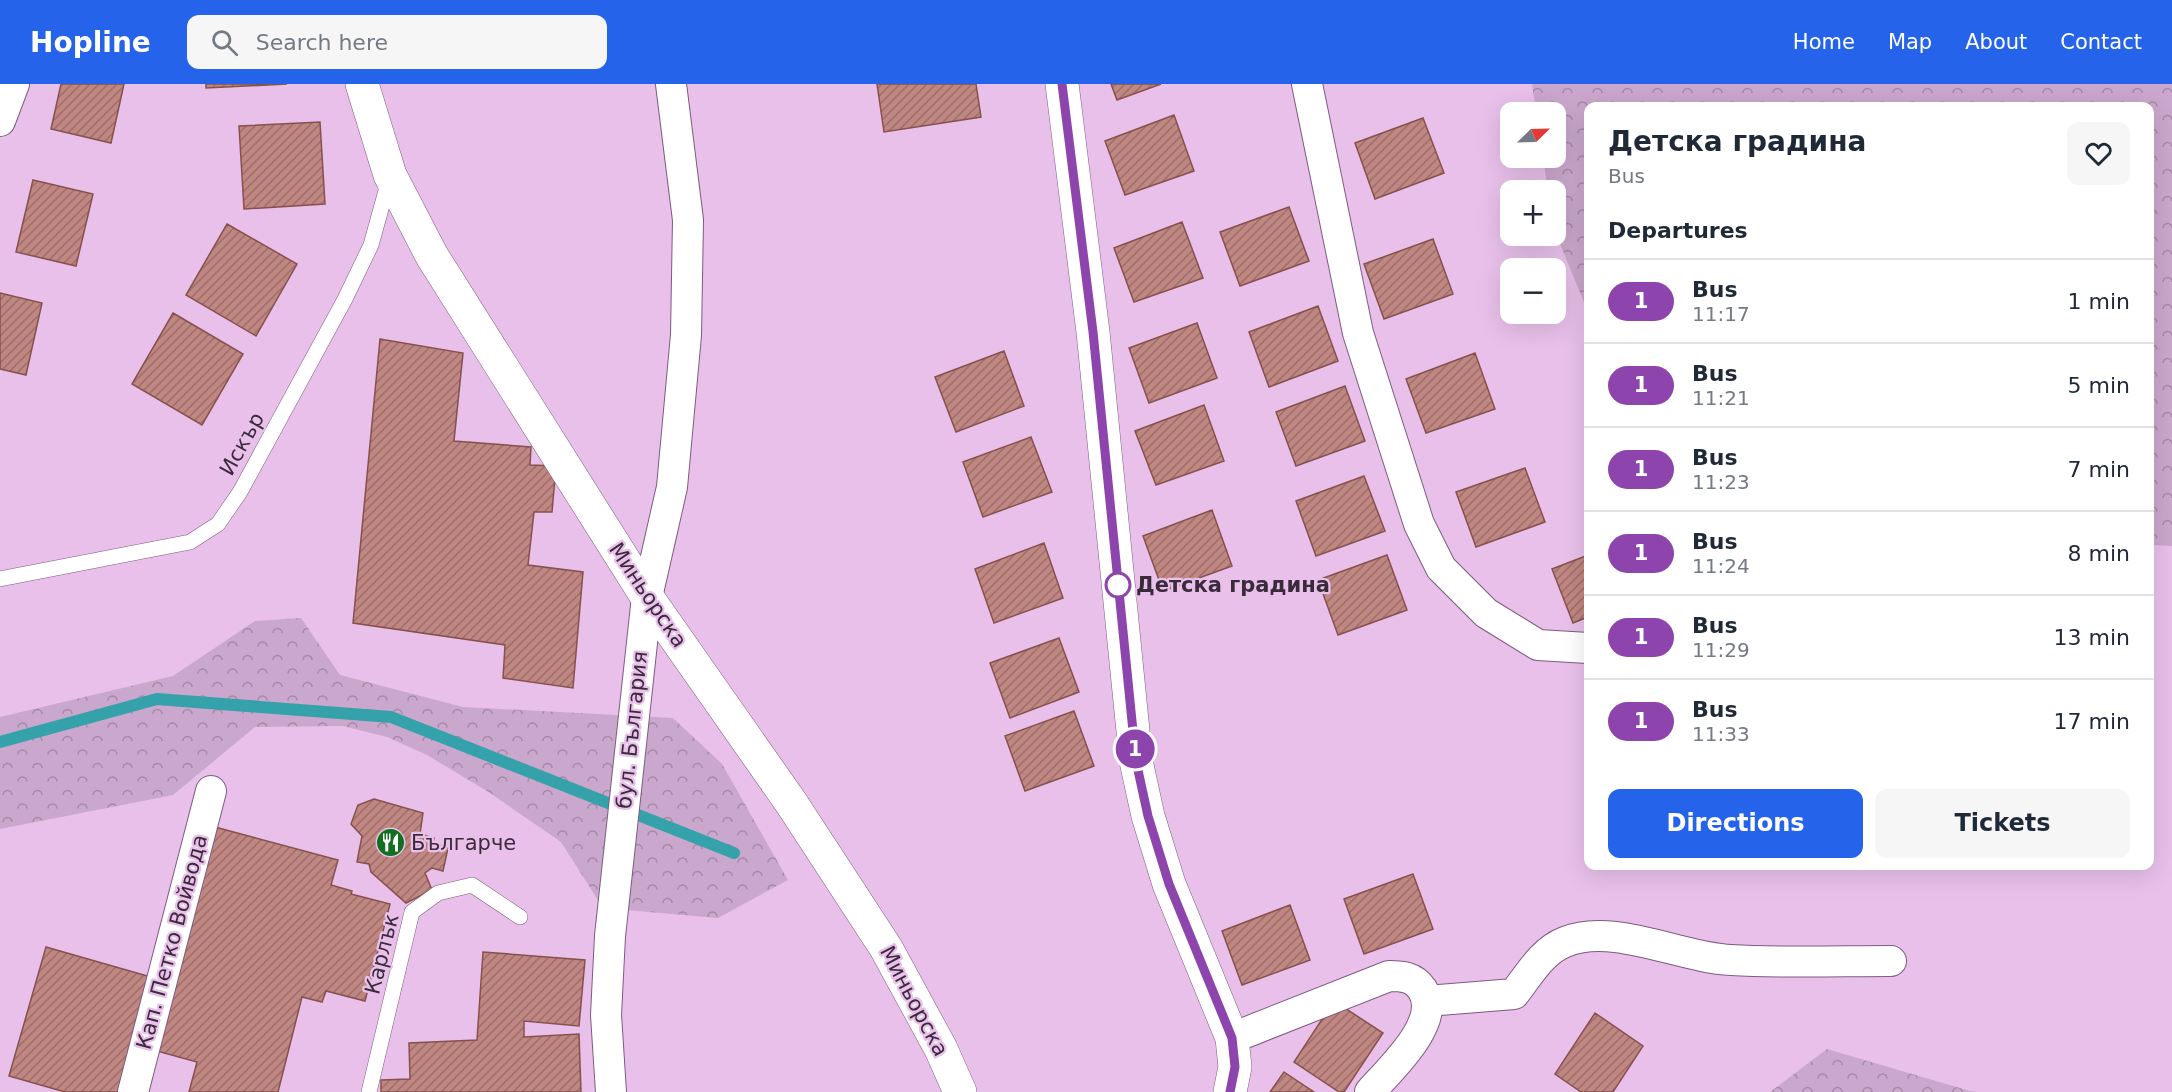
<!DOCTYPE html>
<meta charset="utf-8">
<style>
body{margin:0;font-family:"DejaVu Sans",sans-serif;background:#f6f6f7;color:#1f2937;height:100vh;display:flex;flex-direction:column;font-size:22px;white-space:nowrap}
*{box-sizing:border-box;margin:0}
p{font-size:20px;color:#747a83}
.icon{flex:none;width:33px;height:33px;fill:none;stroke:currentColor;stroke-width:2;stroke-linecap:round;stroke-linejoin:round}
.map{position:relative;flex:1;overflow:hidden}
.drawer{position:absolute;left:1584px;top:18px;width:570px;height:768px;display:flex;flex-direction:column;background:#fff;border-radius:12px;box-shadow:0 6px 24px #0002}
.drawer>*{flex:none}
.badge{padding:0 12px;border-radius:20px;font-size:21px;line-height:39px}
.needle{width:39px;rotate:67deg}
.fabs{position:absolute;left:1500px;top:18px;display:grid;gap:12px}
.fabs a{display:grid;place-items:center;width:66px;height:66px;border-radius:12px;background:#fff;box-shadow:0 6px 24px #0002;font-size:30px}
.map>.badge{position:absolute;translate:-50% -50%;box-shadow:0 0 0 3px #fff}
h2{padding:0 24px;font-size:22px;line-height:54px}
.round{display:grid;place-items:center;flex:none;width:63px;height:63px;border-radius:12px;background:#f6f6f7}
.head{display:flex;align-items:center;justify-content:space-between;height:102px;padding:0 24px}
h1{font-size:28px;font-weight:700;line-height:45px}
.cta{display:flex;gap:12px;margin-top:auto;padding:12px 24px}
.cta a{flex:1;height:69px;border-radius:12px;background:#2563eb;color:#fff;font-size:24px;font-weight:700;line-height:69px;text-align:center}
.cta a+a{background:#f6f6f7;color:#1f2937}
ul{padding:0;list-style:none}
li{display:flex;align-items:center;gap:18px;height:84px;padding:0 24px;border-top:2px solid #e0e1e3}
li div{flex:1}
li b{display:block;font-size:22px}
li em{font-style:normal}
li .badge{min-width:66px;font-weight:700;text-align:center}
header{display:flex;align-items:center;gap:36px;box-sizing:border-box;height:84px;padding:0 30px;background:#2563eb;color:#fff}
header strong{font-size:28px}
nav{display:flex;gap:33px;margin-inline-start:auto;font-size:21px}
.search{width:420px;height:54px;background:#f6f6f7;display:flex;align-items:center;gap:15px;box-sizing:border-box;padding:0 21px;border-radius:12px;color:#747a83;font-size:22px}
.map>svg:first-child{display:block}
.forest{fill:url(#forest-crowns)}
.lines{fill:none;stroke-linecap:round;stroke-linejoin:round}
.stream{stroke:#35a1ab;stroke-width:12}
.building{fill:url(#building-hatch);stroke:#86514d;stroke-width:1.5}
.lane-casing{stroke:#7e5b81;stroke-width:16}
.street-casing{stroke:#7e5b81;stroke-width:32}
.secondary-casing{stroke:#7e5b81;stroke-width:34}
.lane{stroke:#fff;stroke-width:15}
.street{stroke:#fff;stroke-width:30}
.secondary{stroke:#fff;stroke-width:33}
.line-casing{stroke:#fff;stroke-width:14}
.line{stroke:#8e44ad;stroke-width:9}
.stop-dot{fill:#fff;stroke:#8e44ad;stroke-width:3}
.labels{text-anchor:middle;stroke-width:4.5;stroke-linejoin:round;paint-order:stroke}
.street-label{font-size:21px;fill:#3a2a3b;stroke:#e8c0ea}
.stop-label{font-size:21px;font-weight:bold;fill:#3a2a3b;stroke:#e8c0ea;text-anchor:start}
.poi-label{font-size:21px;fill:#3a2a3b;stroke:#e8c0ea;text-anchor:start}
</style>
<header>
<strong>Hopline</strong>
<div class="search"><svg class="icon" aria-label="search" viewBox="0 0 24 24"><circle cx="10" cy="10" r="6"/><path d="M15 15l6 6"/></svg>Search here</div>
<nav><a>Home</a><a>Map</a><a>About</a><a>Contact</a></nav>
</header>
<div class="map">
<svg width="2172" height="1008" viewBox="0 0 2172 1008">
<defs>
<pattern id="forest-crowns" width="20" height="18" patternUnits="userSpaceOnUse" patternTransform="scale(1.5)"><rect width="20" height="18" fill="#caa7cc"/><path d="M2 6a3 3 0 1 1 6 0M12 15a3 3 0 1 1 6 0" fill="none" stroke="#a588a7"/></pattern>
<pattern id="building-hatch" width="6" height="6" patternUnits="userSpaceOnUse" patternTransform="scale(1.5)"><rect width="6" height="6" fill="#c08681"/><path d="M-1 1l2-2M0 6l6-6M5 7l2-2" fill="none" stroke="#9d6e6b"/></pattern>
</defs>
<rect width="100%" height="100%" fill="#e8c0ea"/>
<path class="forest" d="M1532,0H2172V462L2150,461V22H1588V228L1556,150V106H1548L1543,74H1556V28H1536Z
M301,534L340,591L463,623L673,634L722,680L788,796L718,834L603,824L561,758L487,707L427,671L387,653L343,642L255,643L173,711L0,745V633L173,592L255,537Z
M1827,965L1970,1007L1977,1008H1770Z"/>
<g class="lines">
<path class="stream" d="M0,658L157,615L391,633L734,769"/>
</g>
<path class="building" d="M61,0H124L111,59L51,45Z
M206,0H287L206,4Z
M877,0H976L981,33L884,48Z
M1111,0H1161L1117,16Z
M1174,31L1194,87L1125,111L1105,57Z
M1423,34L1444,89L1375,115L1355,59Z
M320,38L325,120L244,125L239,42Z
M33,96L93,110L76,182L16,168Z
M1289,123L1309,177L1240,202L1220,148Z
M1182,138L1203,194L1134,218L1114,164Z
M227,140L297,180L256,252L186,211Z
M1433,155L1453,210L1384,235L1364,180Z
M0,209L42,219L26,291L0,285Z
M1318,222L1338,277L1269,303L1249,248Z
M173,229L243,270L202,341L132,300Z
M1197,239L1217,294L1149,319L1129,264Z
M380,255L463,269L454,357L531,363L530,381L556,382L552,428H534L528,481L583,488L573,604L503,594L505,561L353,539Z
M1004,267L1024,322L956,348L935,293Z
M1475,269L1495,325L1426,349L1406,295Z
M1345,302L1365,357L1296,382L1276,328Z
M1204,321L1224,377L1156,401L1135,347Z
M1031,353L1052,408L983,433L963,378Z
M1525,384L1545,438L1476,463L1456,408Z
M1364,392L1385,447L1316,472L1296,417Z
M1212,426L1232,482L1163,507L1143,452Z
M1044,459L1063,514L994,539L975,485Z
M1387,471L1407,526L1338,551L1318,496Z
M1588,471V533L1573,539L1552,485Z
M1059,554L1079,608L1010,634L990,579Z
M1074,627L1094,682L1025,707L1005,652Z
M374,715L423,729L420,750L434,754L433,759L448,764L443,787L432,784L425,789L432,806L406,819L371,788L369,780L357,778L362,752L351,740L358,721Z
M215,743L338,776L331,801L352,807L351,810L390,820L365,917L326,907L322,918L302,913L278,1008H189L197,978L157,967Z
M1413,790L1433,845L1364,870L1344,815Z
M1290,821L1310,876L1242,901L1222,847Z
M46,863L151,893L119,1008H65L9,992Z
M483,868L585,876L579,942L524,937V953L579,950L581,1008H381V996L410,995L409,959L477,956Z
M1334,917L1383,949L1344,1008H1339L1294,978Z
M1595,929L1643,962L1613,1008H1581L1555,990Z
M1284,988L1314,1008H1270Z"/>
<g class="lines">
<defs>
<path id="lane" d="M0,495L190,458L218,440L240,408L345,215L371,161L389,96
M369,1008L412,828L438,809L472,801L520,833"/>
<path id="street" d="M1307,0L1358,249L1419,440L1441,484L1486,529L1538,561L1588,564
M0,37L14,0
M1427,917L1514,910C1529,891 1542,867 1565,858C1613,838 1681,874 1731,876C1784,879 1838,877 1891,877
M1232,954L1389,892C1403,892 1414,893 1422,905C1444,937 1389,986 1370,1008
M133,1008L211,707
M611,1008L606,931L610,852L647,513L672,403L686,251L688,136L671,0"/>
<path id="secondary" d="M362,0L390,91L432,172L647,513L792,720L886,864L941,965L960,1008
M1062,0L1093,248L1136,677L1148,732L1169,800L1232,954L1235,983L1230,1008"/>
</defs>
<use href="#lane" class="lane-casing"/>
<use href="#street" class="street-casing"/>
<use href="#secondary" class="secondary-casing"/>
<use href="#lane" class="lane"/>
<use href="#street" class="street"/>
<use href="#secondary" class="secondary"/>
</g>
<g class="lines">
<defs>
<path id="line" d="M1062,0L1093,248L1136,677L1148,732L1169,800L1232,954L1235,983L1230,1008"/>
</defs>
<use href="#line" class="line-casing"/>
<use href="#line" class="line"/>
</g>
<defs>
<symbol id="restaurant-disc" viewBox="-11 -11 22 22"><circle r="9.5" fill="#10701f" stroke="#e8c0ea"/><path d="M-5-6h1v4h1v-4h1v4h1v-4h1v5L-1.5 .5V6h-2V.5L-5-1ZM5-6V6H3V1.5H1.5Q1.5-4 5-6Z" fill="#fff"/></symbol>
</defs>
<g fill-rule="evenodd">
<use href="#restaurant-disc" x="374" y="742" width="33" height="33"/>
</g>
<circle class="stop-dot" cx="1118" cy="501" r="12"/>
<g class="labels">
<g class="street-label">
<text transform="translate(242 360) rotate(-61)" y="7">Искър</text>
<text transform="translate(648 511) rotate(56)" y="7">Миньорска</text>
<text transform="translate(632 646) rotate(-84)" y="7">бул. България</text>
<text transform="translate(172 858) rotate(-75)" y="7">Кап. Петко Войвода</text>
<text transform="translate(382 870) rotate(-76)" y="7">Карлък</text>
<text transform="translate(914 917) rotate(62)" y="7">Миньорска</text>
</g>
<g class="stop-label">
<text x="1136" y="508">Детска градина</text>
</g>
<g class="poi-label">
<text x="411" y="766">Българче</text>
</g>
</g>
</svg>
<div class="fabs">
<a><svg class="needle" viewBox="-14 -14 28 28"><path d="M0-13l5 13h-10z" fill="#e53935"/><path d="M0 13l5-13h-10z" fill="#747a83"/></svg></a>
<a>+</a>
<a>−</a>
</div>
<b class="badge" style="left:1135px;top:665px;background:#8e44ad;color:#fff">1</b>
<section class="drawer">
<div class="head"><div><h1>Детска градина</h1><p>Bus</p></div><a class="round"><svg class="icon" aria-label="heart" viewBox="0 0 24 24"><path d="M12 20l-8-8c-3-5 5-10 8-4 3-6 11-1 8 4z"/></svg></a></div>
<h2>Departures</h2>
<ul>
<li><span class="badge" style="background:#8e44ad;color:#fff">1</span><div><b>Bus</b><p>11:17</p></div><em>1 min</em></li>
<li><span class="badge" style="background:#8e44ad;color:#fff">1</span><div><b>Bus</b><p>11:21</p></div><em>5 min</em></li>
<li><span class="badge" style="background:#8e44ad;color:#fff">1</span><div><b>Bus</b><p>11:23</p></div><em>7 min</em></li>
<li><span class="badge" style="background:#8e44ad;color:#fff">1</span><div><b>Bus</b><p>11:24</p></div><em>8 min</em></li>
<li><span class="badge" style="background:#8e44ad;color:#fff">1</span><div><b>Bus</b><p>11:29</p></div><em>13 min</em></li>
<li><span class="badge" style="background:#8e44ad;color:#fff">1</span><div><b>Bus</b><p>11:33</p></div><em>17 min</em></li>
</ul>
<div class="cta"><a>Directions</a><a>Tickets</a></div>
</section>
</div>
